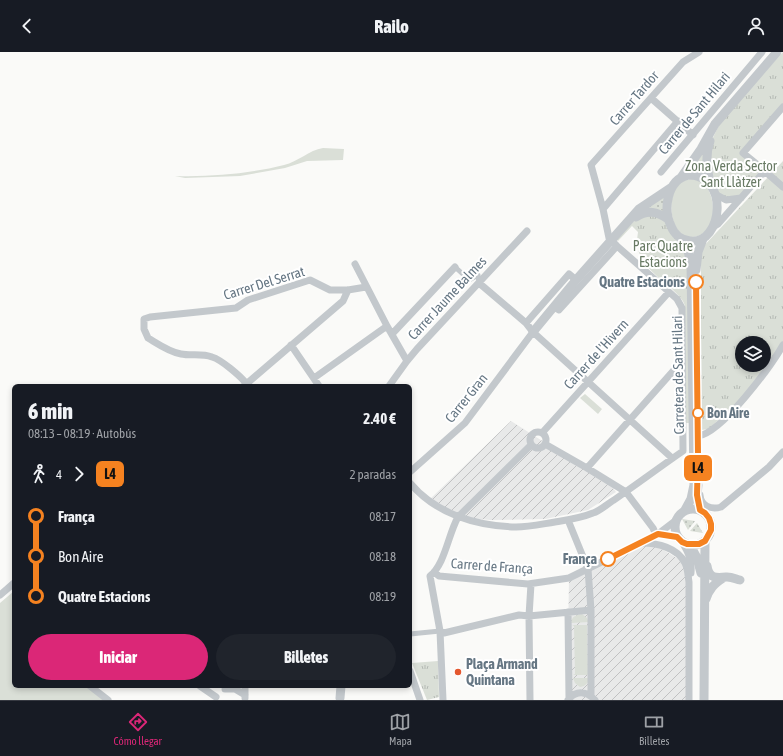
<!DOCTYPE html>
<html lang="es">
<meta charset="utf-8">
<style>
body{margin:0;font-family:"Asap Condensed",sans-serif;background:#20242c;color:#f1f3f6;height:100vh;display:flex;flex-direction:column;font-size:15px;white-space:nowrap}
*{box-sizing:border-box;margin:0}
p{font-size:13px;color:#9ea1a6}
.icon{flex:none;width:22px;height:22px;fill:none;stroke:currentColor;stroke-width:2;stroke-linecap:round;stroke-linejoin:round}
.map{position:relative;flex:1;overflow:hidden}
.side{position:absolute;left:12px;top:332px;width:400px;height:304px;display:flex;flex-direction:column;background:#171b24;border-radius:6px;box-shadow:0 2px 6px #0003}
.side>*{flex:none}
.badge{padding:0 8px;border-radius:6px;font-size:14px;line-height:26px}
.controls{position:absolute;left:735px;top:284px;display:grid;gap:8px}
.controls a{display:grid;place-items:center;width:36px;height:36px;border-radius:50%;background:#171b24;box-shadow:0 2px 6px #0003;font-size:20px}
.map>.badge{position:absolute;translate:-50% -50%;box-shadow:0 0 0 2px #fff}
.legs{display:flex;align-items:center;gap:6px;height:44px;padding:0 16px;font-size:13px}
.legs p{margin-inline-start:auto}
.summary{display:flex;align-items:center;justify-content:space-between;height:68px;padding:0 16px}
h1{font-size:22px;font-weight:800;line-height:30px}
.primary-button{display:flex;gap:8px;margin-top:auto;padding:8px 16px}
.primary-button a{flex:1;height:46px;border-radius:24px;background:#db2777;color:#fff;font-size:16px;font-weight:800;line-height:46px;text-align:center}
.primary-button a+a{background:#20242c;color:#f1f3f6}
ul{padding:0 16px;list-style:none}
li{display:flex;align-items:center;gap:14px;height:40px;font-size:15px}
li i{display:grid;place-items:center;width:6px;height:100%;margin:0 5px;background:currentColor}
li i::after{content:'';width:10px;height:10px;margin:-5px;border:3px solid;border-radius:50%;background:#171b24}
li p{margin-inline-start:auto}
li:first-child i{background:linear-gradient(#0000 50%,currentColor 0)}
li:last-child i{background:linear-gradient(currentColor 50%,#0000 0)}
header{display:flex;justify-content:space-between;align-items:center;height:52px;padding:0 16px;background:#171b24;font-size:18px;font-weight:800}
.tab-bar{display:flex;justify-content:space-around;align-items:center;height:56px;border-top:1px solid #363941;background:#171b24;font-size:11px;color:#9ea1a6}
.tab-bar a{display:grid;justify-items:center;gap:2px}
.tab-bar .selected{color:#db2777}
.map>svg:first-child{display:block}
.industrial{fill:url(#industrial-furrows)}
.grass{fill:#dadfd7}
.park{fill:url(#park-tufts);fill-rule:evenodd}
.garden{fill:url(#garden-dots)}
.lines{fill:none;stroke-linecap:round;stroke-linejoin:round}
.pedestrian{stroke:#c3c8cc;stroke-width:5}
.minor{stroke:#c3c8cc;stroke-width:7}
.tertiary{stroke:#c3c8cc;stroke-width:9}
.line-1-casing{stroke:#fff;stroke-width:9}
.line-1{stroke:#f58220;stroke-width:6}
.stop-1-dot{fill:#fff;stroke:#f58220;stroke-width:2}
.poi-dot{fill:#e4572e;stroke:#fff;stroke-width:1.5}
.labels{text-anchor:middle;stroke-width:4;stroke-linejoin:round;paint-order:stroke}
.street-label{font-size:14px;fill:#657683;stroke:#fff}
.park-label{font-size:14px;fill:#687a64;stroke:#fff}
.stop-label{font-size:14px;font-weight:bold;fill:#657683;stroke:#fff;text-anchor:end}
.poi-label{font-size:14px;font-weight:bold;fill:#657683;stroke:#fff;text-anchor:start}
</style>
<header><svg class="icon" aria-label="back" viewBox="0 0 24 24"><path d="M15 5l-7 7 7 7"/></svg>Railo<svg class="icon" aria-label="person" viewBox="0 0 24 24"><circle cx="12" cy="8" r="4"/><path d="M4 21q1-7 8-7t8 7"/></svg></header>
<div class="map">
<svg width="783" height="648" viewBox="0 0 783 648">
<defs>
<pattern id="industrial-furrows" width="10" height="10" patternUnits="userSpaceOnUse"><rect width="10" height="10" fill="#e8e9e9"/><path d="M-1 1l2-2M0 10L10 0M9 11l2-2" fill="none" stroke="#c0c1c2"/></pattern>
<pattern id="park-tufts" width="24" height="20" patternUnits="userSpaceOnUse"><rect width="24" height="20" fill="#dadfd7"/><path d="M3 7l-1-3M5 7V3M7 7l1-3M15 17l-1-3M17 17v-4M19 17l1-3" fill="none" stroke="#b4b9b4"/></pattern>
<pattern id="garden-dots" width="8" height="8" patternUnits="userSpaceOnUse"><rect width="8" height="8" fill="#dadfd7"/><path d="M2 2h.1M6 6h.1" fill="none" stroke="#b4b9b4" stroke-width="1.8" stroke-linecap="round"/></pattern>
</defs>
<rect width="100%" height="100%" fill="#fafaf8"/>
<path class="industrial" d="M511,369L610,432L616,440L588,458L545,467L490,468L458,465L428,449Z
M650,490L692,515L690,648H567L569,526Z"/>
<path class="grass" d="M323,96L344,97L343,108L307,109L285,116L240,124L185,126L175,124C211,125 248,122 284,113C298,110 309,98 323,96Z
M692,127C696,128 703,130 705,133C718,148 716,184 692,185C668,186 665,138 683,129C686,128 689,127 692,127Z
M685,254H690L692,371H686Z
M585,342L602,357L598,362L580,346Z
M14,539V634H87L103,648H0V551Z
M582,562L587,566L589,570L571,571C572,564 576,563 582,562Z
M572,573H589L587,574L588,622L590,623H573L575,622L574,574Z
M573,626H590C588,631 586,634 580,635L575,631Z"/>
<path class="park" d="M783,0V55L743,100L764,118L741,146L726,148L715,142L707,98L719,73L731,57Z
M783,109V291L755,333L709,377L701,378V197ZM742,291H764V313H742Z
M646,162L663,166L687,201L690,254H685C683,247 678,243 672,237C653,220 633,209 638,180L632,174L618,189L616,187L633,170Z
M438,609L439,645L427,648L412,611Z"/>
<path class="garden" d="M703,101L705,123L690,119Z
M665,142L664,159L644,156Z
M682,467L695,469L688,478Z
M697,471L703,481L690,479Z"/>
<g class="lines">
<path class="pedestrian" d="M455,215L465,224L474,218L469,228L478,223L479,231
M410,582L440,579"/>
<path class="minor" d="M651,46L693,83
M661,120L762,0
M765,121L764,118L743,101L783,55
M715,142L726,148L741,146
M603,157L678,69
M713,175L718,172L762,122L767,121L783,135
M355,212L387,274L407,309
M479,231L526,271L533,280L672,406
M554,255L559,258L617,194
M526,271L569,222L576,228
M392,282L455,215
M291,293L319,334
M314,326L387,274
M246,331C240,324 222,308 212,305C202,301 191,304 181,302C169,300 158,292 148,286L144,277V267L150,265L236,256L248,248L310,228L330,238H348L366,235
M244,334L343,249L348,238
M389,334L407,309L417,297L527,179
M530 388a8 8 0 1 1 16 0a8 8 0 1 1-16 0Z
M542,381L669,240
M698,384C722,381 771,314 783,293
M545,392L587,416L626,440L653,476L656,483
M587,416L682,309
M410,420L465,371L533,280
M410,431C436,462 476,474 516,475C529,475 542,472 555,470C567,468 581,466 593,461C600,459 607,452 614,448C637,432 660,415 683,399L682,256L677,247L617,194L609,186L603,157L591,113L683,10L699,0
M700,443C701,454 711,458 721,455L769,415L783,400
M568,468L588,517L591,558V644
M658,482L677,485
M682,490C689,501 692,509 691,521
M643,491C657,491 678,496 685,511C688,517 688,524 689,530V648
M434,520L439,524L528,532L569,526L658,482L675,469
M0,543L14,531
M568,560L569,646
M440,579L444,581L519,563L529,564L591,558
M410,619L420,648
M90,634L108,648
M200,634L216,645
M245,634V646
M225,637H235L245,643
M443,648L440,579L430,524C445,512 448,483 458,465L531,393
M530,648L529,564L531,532
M568,648C576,638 587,639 595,648"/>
<path class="tertiary" d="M710,89C705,103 707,116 710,131
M688,123C730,122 723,193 690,189C681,188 674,182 671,174C663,157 667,128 688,123Z
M682,124L701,97L715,72L777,0
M636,165C648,157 657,160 668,167
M683,188L687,195L691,211L694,433L691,447L685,458
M696,218L698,200L703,187
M533,280L576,228L639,157L672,135
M698,433L697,443L700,458
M675 475a18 18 0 1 1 36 0a18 18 0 1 1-36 0Z
M690,493L697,506L701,521
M707,514C709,527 716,526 727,525C732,525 736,527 740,528
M706,547C709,537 714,532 723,526
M340,646L341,634
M704,648L705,489"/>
</g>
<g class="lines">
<defs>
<path id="line-1" d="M608,507L658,482L677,485L682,490L687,492H699L705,489L711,478V472L709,466L705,461L700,458L697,443L698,403L696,230"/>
</defs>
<use href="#line-1" class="line-1-casing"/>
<use href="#line-1" class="line-1"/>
</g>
<g class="stop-1-dot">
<circle cx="696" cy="230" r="7"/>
<circle cx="698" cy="361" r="5"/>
<circle cx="608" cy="507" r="7"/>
</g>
<circle class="poi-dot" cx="458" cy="620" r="4"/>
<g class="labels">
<g class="street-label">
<text transform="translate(634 46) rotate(-49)" y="5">Carrer Tardor</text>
<text transform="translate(694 61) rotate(-50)" y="5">Carrer de Sant Hilari</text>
<text transform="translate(264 231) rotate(-17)" y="5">Carrer Del Serrat</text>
<text transform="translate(447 246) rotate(-47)" y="5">Carrer Jaume Balmes</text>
<text transform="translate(596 302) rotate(-48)" y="5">Carrer de l'Hivern</text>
<text transform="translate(678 323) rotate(-91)" y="5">Carretera de Sant Hilari</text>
<text transform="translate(466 346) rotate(-51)" y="5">Carrer Gran</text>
<text transform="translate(492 514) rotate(4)" y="5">Carrer de França</text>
</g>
<g class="park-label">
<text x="731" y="119">Zona Verda Sector<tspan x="731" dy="16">Sant Llàtzer</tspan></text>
<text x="663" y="199">Parc Quatre<tspan x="663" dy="16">Estacions</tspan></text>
</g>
<g class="stop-label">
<text x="685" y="235">Quatre Estacions</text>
<text x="707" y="366" text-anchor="start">Bon Aire</text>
<text x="597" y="512">França</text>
</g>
<g class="poi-label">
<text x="466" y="617">Plaça Armand<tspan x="466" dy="16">Quintana</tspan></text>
</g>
</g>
</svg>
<div class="controls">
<a><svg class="icon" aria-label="layers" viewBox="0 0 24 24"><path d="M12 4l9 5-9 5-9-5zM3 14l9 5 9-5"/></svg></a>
</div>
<b class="badge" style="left:698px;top:416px;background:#f58220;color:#111">L4</b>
<section class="side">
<div class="summary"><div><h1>6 min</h1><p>08:13 – 08:19 · Autobús</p></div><b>2.40 €</b></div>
<div class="legs"><svg class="icon" aria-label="walk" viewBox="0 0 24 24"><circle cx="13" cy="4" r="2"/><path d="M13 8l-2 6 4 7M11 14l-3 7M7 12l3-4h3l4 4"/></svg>4<svg class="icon" aria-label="forward" viewBox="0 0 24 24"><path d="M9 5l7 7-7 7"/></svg><b class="badge" style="background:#f58220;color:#111">L4</b><p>2 paradas</p></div>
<ul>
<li><i style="color:#f58220"></i><b>França</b><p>08:17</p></li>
<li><i style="color:#f58220"></i><span>Bon Aire</span><p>08:18</p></li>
<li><i style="color:#f58220"></i><b>Quatre Estacions</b><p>08:19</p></li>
</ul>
<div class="primary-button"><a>Iniciar</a><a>Billetes</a></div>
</section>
</div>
<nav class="tab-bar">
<a class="selected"><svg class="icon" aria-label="directions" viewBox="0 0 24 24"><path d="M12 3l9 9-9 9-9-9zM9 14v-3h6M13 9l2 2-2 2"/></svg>Cómo llegar</a>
<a><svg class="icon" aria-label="map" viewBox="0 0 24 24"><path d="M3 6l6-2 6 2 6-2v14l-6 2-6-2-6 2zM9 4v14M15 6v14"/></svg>Mapa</a>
<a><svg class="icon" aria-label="tickets" viewBox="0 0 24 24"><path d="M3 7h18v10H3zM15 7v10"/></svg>Billetes</a>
</nav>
